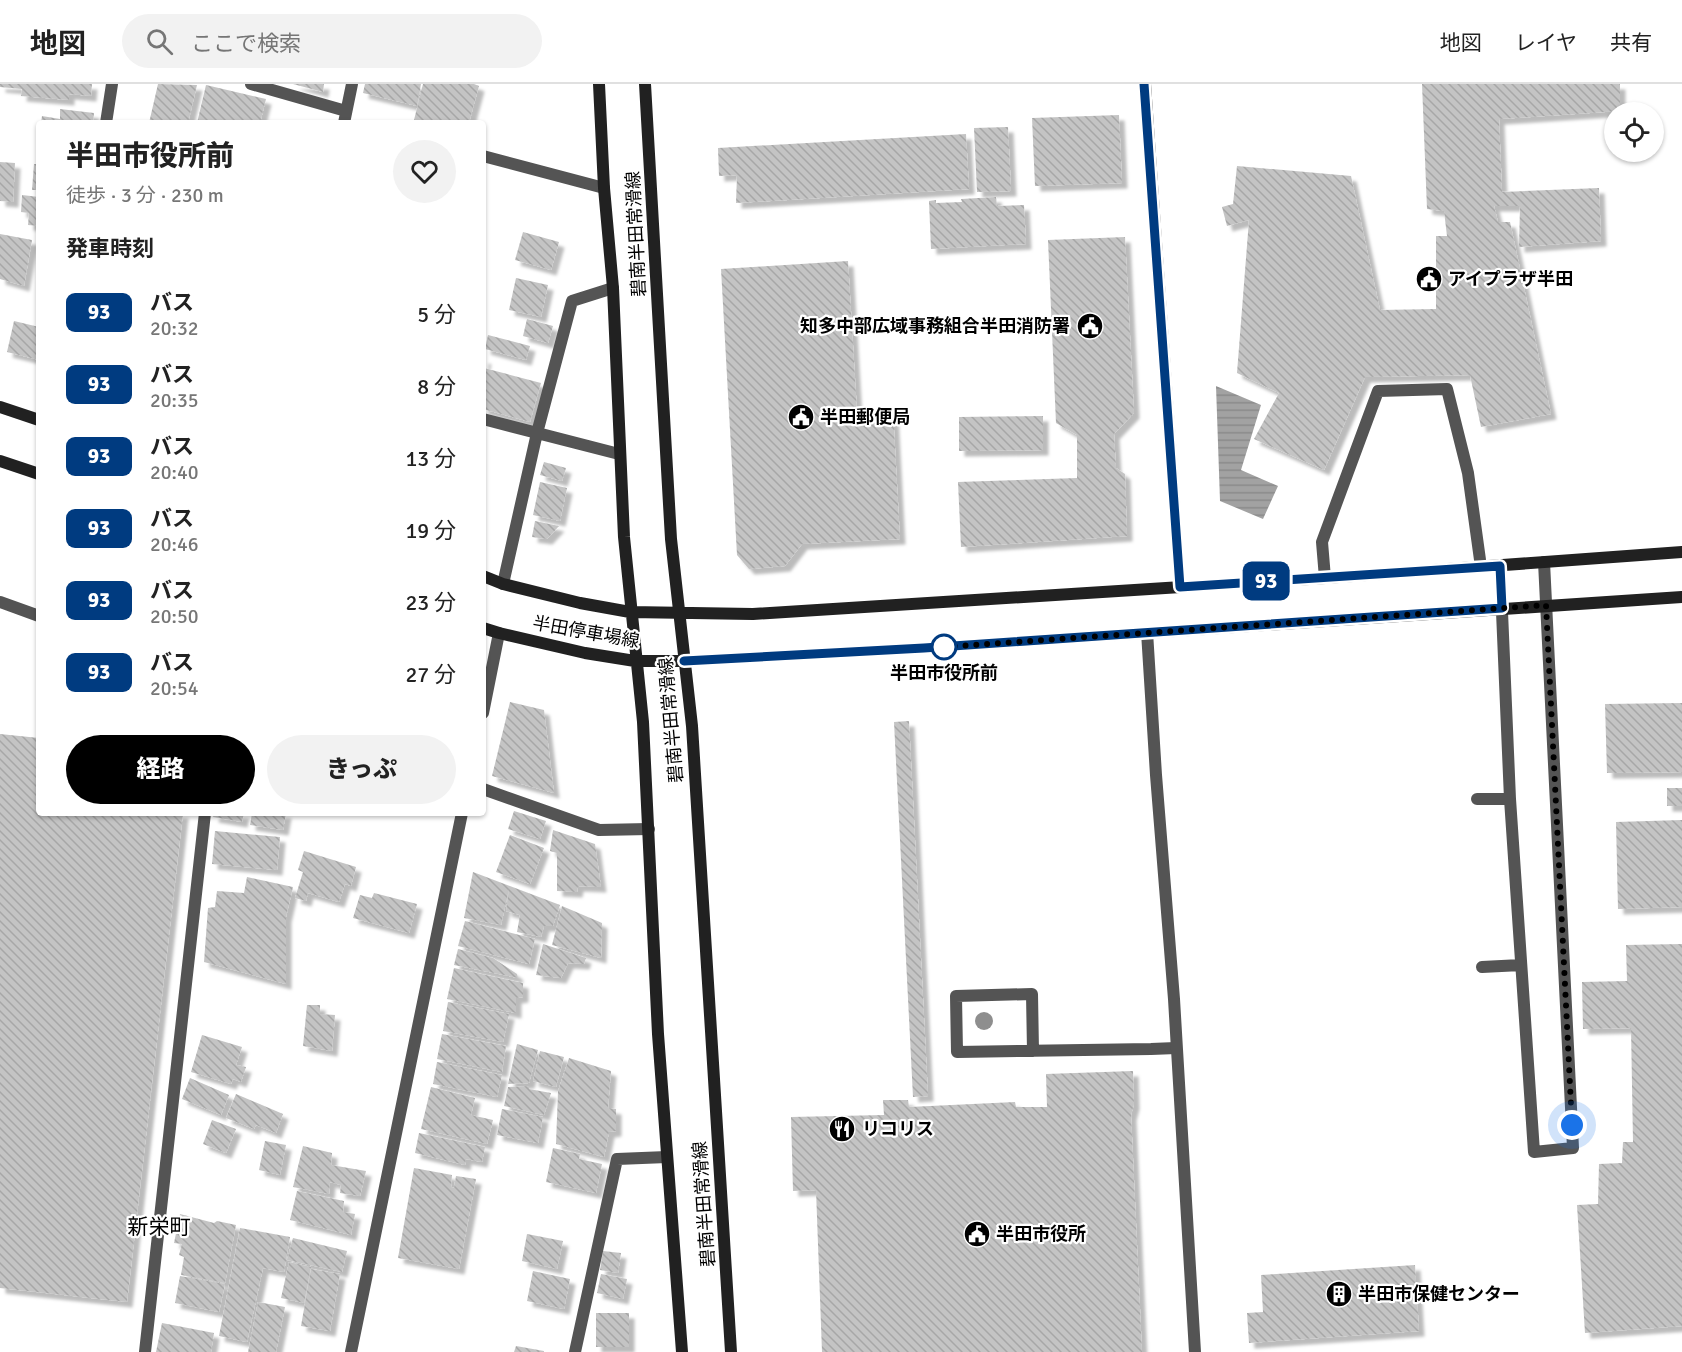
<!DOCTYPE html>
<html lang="ja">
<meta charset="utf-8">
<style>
body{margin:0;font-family:Signika,"Noto Sans JP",sans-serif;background:#f2f2f2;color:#222;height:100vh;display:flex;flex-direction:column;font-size:22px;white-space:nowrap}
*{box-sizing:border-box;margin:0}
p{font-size:20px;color:#767676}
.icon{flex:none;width:33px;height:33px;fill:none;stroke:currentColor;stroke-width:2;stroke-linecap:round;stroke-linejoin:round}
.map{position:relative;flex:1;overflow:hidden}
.details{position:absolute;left:36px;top:36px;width:450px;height:696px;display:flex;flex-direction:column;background:#fff;border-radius:6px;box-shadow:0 2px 4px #0004}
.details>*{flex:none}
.badge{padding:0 12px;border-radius:9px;font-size:21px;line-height:39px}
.fabs{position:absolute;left:1604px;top:18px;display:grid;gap:12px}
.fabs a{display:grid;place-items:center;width:60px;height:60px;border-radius:50%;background:#fff;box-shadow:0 2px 4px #0004;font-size:30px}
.you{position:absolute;width:30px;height:30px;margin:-15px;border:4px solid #fff;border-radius:50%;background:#1a73e8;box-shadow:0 0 0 9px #1a73e833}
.map>.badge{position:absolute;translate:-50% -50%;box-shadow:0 0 0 3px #fff}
h2{padding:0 30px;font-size:22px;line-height:54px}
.round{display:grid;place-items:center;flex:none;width:63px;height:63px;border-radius:32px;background:#f2f2f2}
.overview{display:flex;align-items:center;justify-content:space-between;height:102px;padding:0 30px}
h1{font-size:28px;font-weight:800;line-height:45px}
.cta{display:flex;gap:12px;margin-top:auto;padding:12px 30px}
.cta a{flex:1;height:69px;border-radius:36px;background:#000;color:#fff;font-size:24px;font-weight:800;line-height:69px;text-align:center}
.cta a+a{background:#f2f2f2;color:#222}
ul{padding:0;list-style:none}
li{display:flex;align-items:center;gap:18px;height:72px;padding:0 30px}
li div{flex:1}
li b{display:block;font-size:22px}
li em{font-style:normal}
li .badge{min-width:66px;font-weight:700;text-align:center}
header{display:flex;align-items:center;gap:36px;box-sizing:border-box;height:84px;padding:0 30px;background:#fff;border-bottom:2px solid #e0e0e0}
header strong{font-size:28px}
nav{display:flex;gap:33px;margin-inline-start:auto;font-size:21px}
.search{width:420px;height:54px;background:#f2f2f2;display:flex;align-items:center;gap:15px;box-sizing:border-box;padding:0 21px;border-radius:33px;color:#767676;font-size:22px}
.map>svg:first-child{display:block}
.water{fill:url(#water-rules)}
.building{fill:url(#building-back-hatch);filter:url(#shadow)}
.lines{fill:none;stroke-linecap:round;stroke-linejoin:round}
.lane{stroke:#545454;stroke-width:12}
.street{stroke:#545454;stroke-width:12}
.secondary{stroke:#212121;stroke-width:12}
.tree{fill:#8e8e8e}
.line-casing{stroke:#fff;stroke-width:14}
.line{stroke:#003b80;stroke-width:9}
.walk{stroke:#000;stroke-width:6;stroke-dasharray:0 10.8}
.stop-dot{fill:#fff;stroke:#003b80;stroke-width:3}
.labels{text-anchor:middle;stroke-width:4.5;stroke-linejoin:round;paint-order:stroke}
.street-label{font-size:18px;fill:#000;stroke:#fff}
.poi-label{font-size:18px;font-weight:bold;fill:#000;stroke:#fff;text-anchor:start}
.stop-label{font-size:18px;font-weight:bold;fill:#000;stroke:#fff}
.quarter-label{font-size:21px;fill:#000;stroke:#fff}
</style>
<header>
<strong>地図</strong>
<div class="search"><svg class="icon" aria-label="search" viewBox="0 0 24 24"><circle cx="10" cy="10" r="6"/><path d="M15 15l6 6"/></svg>ここで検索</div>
<nav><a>地図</a><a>レイヤ</a><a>共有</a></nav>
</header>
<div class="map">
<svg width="1682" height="1268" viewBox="0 0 1682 1268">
<defs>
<pattern id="water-rules" width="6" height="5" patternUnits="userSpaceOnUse" patternTransform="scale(1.5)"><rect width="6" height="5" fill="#a2a2a2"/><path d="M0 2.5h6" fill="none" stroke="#8a8a8a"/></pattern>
<pattern id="building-back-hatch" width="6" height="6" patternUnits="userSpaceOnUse" patternTransform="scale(1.5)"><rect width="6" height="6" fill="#c4c4c4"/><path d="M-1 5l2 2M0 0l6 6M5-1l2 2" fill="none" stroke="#a7a7a7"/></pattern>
<filter id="shadow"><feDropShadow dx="5.5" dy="5.5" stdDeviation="1.5" flood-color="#0004"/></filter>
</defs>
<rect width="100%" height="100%" fill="#fff"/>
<path class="water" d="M1216,302L1261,321L1241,386L1278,402L1263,435L1220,417Z"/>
<path class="building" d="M0,0H92L91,12L69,10V16L21,12L22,5L0,3Z
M158,0L197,1L188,39H149Z
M293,0H324L323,8Z
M365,0H421L417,22L363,9Z
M423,0H474L479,2L469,39H451L440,36L439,39H424L414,36Z
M1422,0H1620V27L1499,35L1502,108L1599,104L1601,157L1519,163L1520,122H1494L1498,138H1510L1551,330L1481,343L1470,291L1365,293L1324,386L1254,355L1279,309L1237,289L1249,136L1227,142L1222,123L1233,120L1237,82L1351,92L1380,226L1436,225V152H1447L1444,127L1427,125Z
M206,1L266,15L260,39H197Z
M60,25L94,29L93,39H41L42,32L60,35Z
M1119,31L1122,99L1035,102L1032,34Z
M1008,43L1011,107L977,108L974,44Z
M966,50L969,105L736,119L737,91L719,92L718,64Z
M0,78L15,79L13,118L0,117Z
M34,80H39V106H32Z
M22,111L39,113V142L28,141L29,129L21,128Z
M996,113L997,122L1024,121L1026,160L931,165L929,117L936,116V119L962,118L961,115Z
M523,148L559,158L551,186L515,176Z
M0,150L32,156L24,202L0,195Z
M1125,153L1134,329L1114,350L1116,384L1125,390L1127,452L961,463L958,398L1077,394V351L1056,339L1048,156Z
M848,177L857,328L893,327L900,455L802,460L785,482L749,485L737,471L721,185Z
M516,194L548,201L541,233L509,226Z
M527,235L553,242L548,259L523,252Z
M14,237L39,243V276L7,268Z
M488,251L530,262L526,276L485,265Z
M483,274L486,275L484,284L541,299L530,338L483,325Z
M1043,332V366L959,367V333Z
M544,378L566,384L562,397L540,391Z
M540,398L567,404L560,437L533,431Z
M535,437L559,442L547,455L532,453Z
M510,618L544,626L554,709L492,692Z
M1682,619V688L1607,689L1605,620Z
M909,637L928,1012L913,1013L894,638Z
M0,650L39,654V729H183L127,1218L0,1204Z
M1667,704H1682V722H1667Z
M514,727L546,737L540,755L508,745Z
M214,729H244L242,738L213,733Z
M252,729H286L283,746L250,741Z
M1682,736V823L1618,825L1616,738Z
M553,746L595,760L601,803L578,802L577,808L557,807V769L550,767Z
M215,747L280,753L277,786L212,780Z
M510,751L544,764L530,800L496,788Z
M304,767L356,783L351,802L345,800L339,818L308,809L306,817L295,814L303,788L298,786Z
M473,788L560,821L553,842H544L541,853L517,848L520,831L506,827L509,805L501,841L464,834Z
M247,793L293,803L286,833V900L204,878L208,824L215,823L217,807L244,809Z
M374,809L417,820L409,849L353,834L360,811L372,814Z
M562,822L602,839L601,874L552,861Z
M465,837L535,855L529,880L458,862Z
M543,860L586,874L584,880L568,879L561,894L536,891Z
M1682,860V1242L1585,1249L1577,1121L1598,1120L1599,1080L1622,1079L1623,1058H1633L1631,944L1583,945L1582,898L1627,897L1626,861Z
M458,865L493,874L517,890L518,894L454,881Z
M454,884L523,899V913L516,914V929L447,915Z
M448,918L509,930L503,958L443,947Z
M307,921H320V930L335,931L332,967L303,962Z
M442,950L506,962L502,988L437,975Z
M202,951L242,963L236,981L246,983L241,998L233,995L231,1000L191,988Z
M517,960L538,966L529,999L508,1000Z
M540,967L564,973L556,1003L533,997Z
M569,974L611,987L608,1024L616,1025V1047L609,1048L604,1073L556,1060L558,1007Z
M437,978L502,991L497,1013L433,1000Z
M1133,987L1134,1020L1131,1031L1142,1268H822L816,1106L793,1107L791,1033L884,1031L883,1016H908L909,1023L1015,1018L1016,1023H1047L1046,990Z
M190,994L229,1011L221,1031L182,1015Z
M529,1002V1005L551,1009L544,1031L504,1022L508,1003Z
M431,1003L475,1014L471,1031L493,1036L487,1060L421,1045Z
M236,1010L283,1030L276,1049L256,1041L254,1045L226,1034Z
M502,1025L543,1033L538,1059L497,1051Z
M212,1036L236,1045L226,1069L203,1060Z
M419,1049L485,1063L482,1078L466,1075L465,1081L415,1069Z
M265,1057L286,1061L280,1091L259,1086Z
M303,1062L332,1069L331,1081L366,1087L360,1112L340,1109L341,1101L330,1098L329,1110L293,1103Z
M553,1064L580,1070L579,1075L602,1080L596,1109L546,1098Z
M414,1084L452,1091L451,1103L454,1104L456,1092L476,1095L459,1185L398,1174Z
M297,1107L344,1117L343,1128L355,1130L351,1151L290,1136Z
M180,1130L214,1139L217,1137L236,1141L225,1199L181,1191L184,1173L179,1171L182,1160L174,1159Z
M240,1144L290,1153L284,1188L263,1184L247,1258L219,1252Z
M527,1150L563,1157L557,1185L522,1177Z
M293,1154L347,1167L342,1188L287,1176Z
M603,1167L621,1169L618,1189L600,1186Z
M289,1178L311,1183L304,1219L281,1214Z
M1415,1181L1419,1247L1249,1259L1247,1229L1263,1228L1261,1191Z
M311,1185L340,1190L330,1247L301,1242Z
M533,1187L570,1195L564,1225L527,1217Z
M601,1190L627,1195L623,1215L597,1209Z
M180,1192L225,1200L219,1228L175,1219Z
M258,1218L285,1223L276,1268H248Z
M596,1229H629V1263H596Z
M162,1239L214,1249L211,1268H156Z
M516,1262L544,1267V1268H514Z"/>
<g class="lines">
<path class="lane" d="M1500,481L1510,715L1534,1068L1573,1064L1544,478
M1325,494L1322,458L1378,307L1447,305L1468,389L1481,483
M1477,715H1510
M1482,883L1521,881
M1033,967L1032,910L956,912L957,968L1151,965L1176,964"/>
<path class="street" d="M251,0L346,27
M106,39L112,0
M344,39L352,0
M483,72L604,104
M483,335L619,370
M503,500L537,349L572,217L613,204
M0,518L39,532
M1147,548L1156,691L1174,915L1195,1268
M483,629L499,549
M483,705L599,746L649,745
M145,1268L205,729
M351,1268L462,729
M575,1268L617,1075L667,1073"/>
<path class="secondary" d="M599,0L604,104L613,204L624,453L643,638L658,950L682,1268
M645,0L671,455L692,642L731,1268
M1145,0L1180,503
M0,323L39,336
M0,377L39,390
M483,492L503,500L580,519L630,528L753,530L1325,494L1682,468
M483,544L499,549L585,569L635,577H684L924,564L1682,513"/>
</g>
<circle class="tree" cx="984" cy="937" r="9"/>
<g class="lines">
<defs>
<path id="line" d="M684,577L924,564L1502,524L1500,482L1180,503L1144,0"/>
</defs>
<use href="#line" class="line-casing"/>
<use href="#line" class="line"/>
<path class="walk" d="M944,563L1546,521L1572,1041"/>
</g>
<defs>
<symbol id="civic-disc" viewBox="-11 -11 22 22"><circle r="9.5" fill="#000" stroke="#fff"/><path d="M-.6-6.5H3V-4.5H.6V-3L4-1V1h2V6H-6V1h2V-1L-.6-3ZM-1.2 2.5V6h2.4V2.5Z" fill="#fff"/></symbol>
<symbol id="restaurant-disc" viewBox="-11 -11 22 22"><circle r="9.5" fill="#000" stroke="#fff"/><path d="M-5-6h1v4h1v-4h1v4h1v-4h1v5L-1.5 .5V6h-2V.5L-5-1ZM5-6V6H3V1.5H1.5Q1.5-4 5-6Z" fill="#fff"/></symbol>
<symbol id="building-disc" viewBox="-11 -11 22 22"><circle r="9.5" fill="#000" stroke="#fff"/><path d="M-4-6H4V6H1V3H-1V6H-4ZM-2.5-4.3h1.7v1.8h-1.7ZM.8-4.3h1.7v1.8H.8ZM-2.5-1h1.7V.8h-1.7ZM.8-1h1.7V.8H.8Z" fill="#fff"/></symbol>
</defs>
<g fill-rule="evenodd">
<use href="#civic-disc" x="1414" y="180" width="30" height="30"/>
<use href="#civic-disc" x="1075" y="227" width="30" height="30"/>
<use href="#civic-disc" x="786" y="318" width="30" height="30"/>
<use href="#restaurant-disc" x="827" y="1030" width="30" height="30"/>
<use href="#civic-disc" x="962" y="1135" width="30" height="30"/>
<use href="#building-disc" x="1324" y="1195" width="30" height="30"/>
</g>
<circle class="stop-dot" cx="944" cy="563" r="12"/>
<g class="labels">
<g class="street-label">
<text transform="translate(636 150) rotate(-93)" y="6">碧南半田常滑線</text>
<text transform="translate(586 548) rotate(10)" y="6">半田停車場線</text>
<text transform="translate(671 636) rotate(-95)" y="6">碧南半田常滑線</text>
<text transform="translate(704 1120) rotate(-94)" y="6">碧南半田常滑線</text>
</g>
<g class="poi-label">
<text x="1448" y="201">アイプラザ半田</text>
<text x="1070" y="248" text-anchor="end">知多中部広域事務組合半田消防署</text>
<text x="820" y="339">半田郵便局</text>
<text x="862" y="1051">リコリス</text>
<text x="996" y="1156">半田市役所</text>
<text x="1358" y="1216">半田市保健センター</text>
</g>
<g class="stop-label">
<text x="944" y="595">半田市役所前</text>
</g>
<g class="quarter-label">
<text x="159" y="1150">新栄町</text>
</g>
</g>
</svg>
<div class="fabs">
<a><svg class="icon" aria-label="locate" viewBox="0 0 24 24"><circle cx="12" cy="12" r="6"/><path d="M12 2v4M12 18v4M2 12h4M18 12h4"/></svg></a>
</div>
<div class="you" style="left:1572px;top:1041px"></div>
<b class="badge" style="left:1266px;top:497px;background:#003b80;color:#fff">93</b>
<section class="details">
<div class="overview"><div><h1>半田市役所前</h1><p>徒歩 · 3 分 · 230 m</p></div><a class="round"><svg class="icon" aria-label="heart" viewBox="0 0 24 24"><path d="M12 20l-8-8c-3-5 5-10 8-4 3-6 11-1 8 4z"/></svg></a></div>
<h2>発車時刻</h2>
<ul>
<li><span class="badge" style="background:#003b80;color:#fff">93</span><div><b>バス</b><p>20:32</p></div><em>5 分</em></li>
<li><span class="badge" style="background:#003b80;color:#fff">93</span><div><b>バス</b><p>20:35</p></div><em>8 分</em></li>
<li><span class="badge" style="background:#003b80;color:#fff">93</span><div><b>バス</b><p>20:40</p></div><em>13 分</em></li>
<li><span class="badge" style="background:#003b80;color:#fff">93</span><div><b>バス</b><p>20:46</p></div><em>19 分</em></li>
<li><span class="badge" style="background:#003b80;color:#fff">93</span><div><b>バス</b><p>20:50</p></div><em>23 分</em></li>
<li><span class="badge" style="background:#003b80;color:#fff">93</span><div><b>バス</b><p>20:54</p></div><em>27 分</em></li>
</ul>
<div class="cta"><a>経路</a><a>きっぷ</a></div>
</section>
</div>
